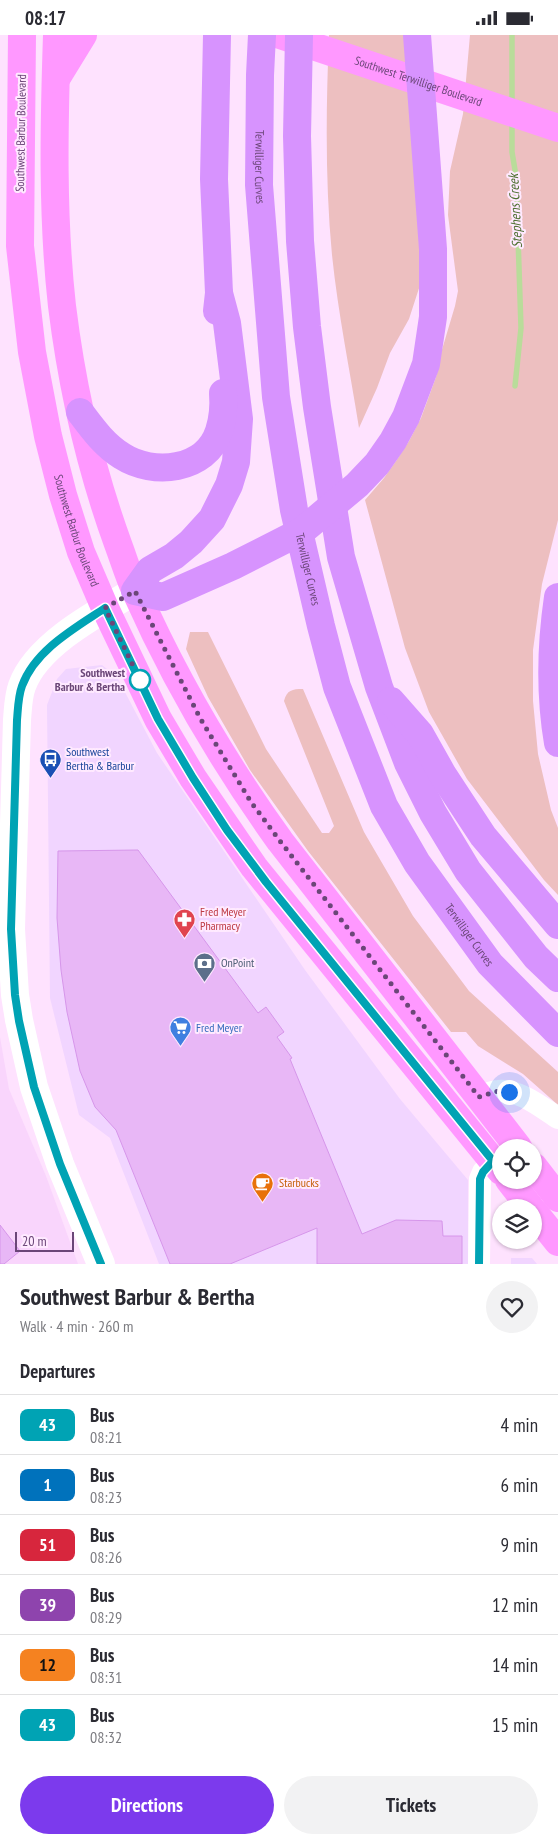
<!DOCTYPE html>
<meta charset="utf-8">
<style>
body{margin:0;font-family:"PT Sans Narrow",sans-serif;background:#f2f2f3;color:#2b2b33;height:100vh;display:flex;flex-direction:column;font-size:19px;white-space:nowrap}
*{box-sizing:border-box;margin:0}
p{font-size:16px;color:#7c7c81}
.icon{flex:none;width:28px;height:28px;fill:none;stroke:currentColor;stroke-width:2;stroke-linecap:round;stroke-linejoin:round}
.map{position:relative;height:1229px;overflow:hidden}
.sheet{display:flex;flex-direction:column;background:#fff;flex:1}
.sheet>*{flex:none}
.badge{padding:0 10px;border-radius:8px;font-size:18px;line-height:32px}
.buttons{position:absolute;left:492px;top:1104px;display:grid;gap:10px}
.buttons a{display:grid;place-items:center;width:50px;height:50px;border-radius:50%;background:#fff;box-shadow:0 1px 4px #0004;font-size:25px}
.scale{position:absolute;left:15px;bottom:12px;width:59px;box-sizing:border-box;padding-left:5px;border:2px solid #6b4678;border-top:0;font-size:14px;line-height:18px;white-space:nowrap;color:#6b4678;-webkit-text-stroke:4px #ffeaff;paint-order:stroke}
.you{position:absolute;width:25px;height:25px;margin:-12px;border:4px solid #fff;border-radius:50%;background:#1a73e8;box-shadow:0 0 0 8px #1a73e833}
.map>.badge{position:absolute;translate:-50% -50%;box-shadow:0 0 0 2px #fff}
h2{padding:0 20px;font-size:19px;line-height:45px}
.round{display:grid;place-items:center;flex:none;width:52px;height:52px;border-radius:26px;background:#f2f2f3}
.head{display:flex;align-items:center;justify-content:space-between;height:85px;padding:0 20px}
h1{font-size:24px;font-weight:600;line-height:38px}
.action{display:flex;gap:10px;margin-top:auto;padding:10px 20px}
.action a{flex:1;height:58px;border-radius:30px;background:#7c3aed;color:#fff;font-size:20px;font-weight:600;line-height:58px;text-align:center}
.action a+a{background:#f2f2f3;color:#2b2b33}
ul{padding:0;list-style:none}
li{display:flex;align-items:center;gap:15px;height:60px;padding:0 20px;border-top:1px solid #e1e1e2}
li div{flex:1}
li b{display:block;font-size:19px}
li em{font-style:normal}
li .badge{min-width:55px;font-weight:700;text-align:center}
.status{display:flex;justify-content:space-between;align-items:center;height:35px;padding:0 25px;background:#fff;direction:ltr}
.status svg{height:14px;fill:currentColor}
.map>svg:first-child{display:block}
.residential{fill:#f9d5fc}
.commercial{fill:#f1d5ff}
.green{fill:#edbfc0}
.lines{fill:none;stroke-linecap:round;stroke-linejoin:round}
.stream{stroke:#b9dc9a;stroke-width:5.5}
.building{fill:#e8b7f6;stroke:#d696ea}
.minor{stroke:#fff;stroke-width:22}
.secondary{stroke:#fff;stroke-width:28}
.primary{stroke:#ff98ff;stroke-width:28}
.motorway{stroke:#d793fe;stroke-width:28}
.line-casing{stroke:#fff;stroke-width:11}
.line{stroke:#00a3b4;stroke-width:8}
.walk{stroke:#6b4678;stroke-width:5;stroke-dasharray:0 9}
.stop-dot{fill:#fff;stroke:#00a3b4;stroke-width:2.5}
.labels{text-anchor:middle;stroke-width:4;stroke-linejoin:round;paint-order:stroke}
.street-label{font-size:12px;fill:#6b4678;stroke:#ffeaff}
.stop-label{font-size:12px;font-weight:bold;fill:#6b4678;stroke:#ffeaff;text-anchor:end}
.transit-label{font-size:12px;fill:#164399;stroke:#ffeaff;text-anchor:start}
.health-label{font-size:12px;fill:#be3a42;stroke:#ffeaff;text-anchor:start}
.service-label{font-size:12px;fill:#4e5e75;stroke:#ffeaff;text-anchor:start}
.shop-label{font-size:12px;fill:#366cbe;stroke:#ffeaff;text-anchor:start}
.food-label{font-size:12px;fill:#c56008;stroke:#ffeaff;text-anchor:start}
.water-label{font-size:14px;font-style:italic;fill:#4f7133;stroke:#ffeaff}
</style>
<div class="status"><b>08:17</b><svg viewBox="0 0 49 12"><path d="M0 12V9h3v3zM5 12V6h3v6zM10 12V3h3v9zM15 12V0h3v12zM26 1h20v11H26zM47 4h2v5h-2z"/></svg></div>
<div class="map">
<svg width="558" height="1229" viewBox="0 0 558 1229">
<rect width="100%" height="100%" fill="#fee2fe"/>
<path class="residential" d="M0,1002L9,1054L46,1141L78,1229H0Z"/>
<path class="commercial" d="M102,630L117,642L157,718L305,935L400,1064L468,1145V1229H159L110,1103L79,1080L50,963L47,670L57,644L66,634Z
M511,1223H532L537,1229H511Z"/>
<path class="green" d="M329,0H405L422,244L409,284L390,318L377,353L359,393C350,336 338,278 332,220C325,147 326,73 329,0Z
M470,0H558V485L542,549L533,615V666L538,719L551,775L558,793V860L544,845L467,744L429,677L405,613L365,465L384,443L396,426L409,406L421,383L436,342L441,318L455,271L458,256L448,180L450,136L463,79Z
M190,597H208L266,714L322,798H329L334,791L284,666C287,655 292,654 303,654L364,797L413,881L469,956L558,1037V1070L523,1039L478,1011L466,997H451L308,816L250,735L208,662L186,614Z"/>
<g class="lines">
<path class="stream" d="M512,0V69
M512,86V117L516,141L521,293L515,351"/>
</g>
<path class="building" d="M138,815L258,978L266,972L284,997L277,1002L292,1023L290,1024L362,1199L396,1185L442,1186L443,1201H462V1229H317V1193L230,1229H170L116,1095L95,1072L80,1036L67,977L61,935L57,883L58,816Z
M0,1190L20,1216L4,1229H0Z"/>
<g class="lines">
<path class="minor" d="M479,1062C485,1060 491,1056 498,1056C519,1054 541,1072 558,1083
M479,1229L480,1144L483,1137L493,1126"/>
<path class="secondary" d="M101,1229L60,1129L34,1052L19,985L15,960L11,894L17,685C18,674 18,662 22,651C37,609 99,577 135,556"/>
<g class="primary">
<path id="s1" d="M22,0L20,211L32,317L48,401L63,460L81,517L105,573L158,684L193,743L254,832L501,1136"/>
<path d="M57,0C54,90 52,181 62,271C72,352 90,432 118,509C124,525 129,542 136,557C175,645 224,728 280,806L518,1112"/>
<path id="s2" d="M280,0L558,93"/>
<path d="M56,44L83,0"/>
<path d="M534,1132L558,1163"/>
<path d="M509,1145L530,1172"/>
<path d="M534,1177L558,1207"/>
</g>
<g class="motorway">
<path id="s3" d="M262,0L260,40L259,150L276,362L294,475L321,591L337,652L384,771L417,828L490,929L558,998"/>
<path d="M299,0L297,101L300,206L307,292L317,372L341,522L379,652L408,728L433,778L468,836L536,922L558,943"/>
<path d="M219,258L227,288L239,384L236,427L229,450L212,484L191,507L174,521L150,535L135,556L163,562L233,531L302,496L357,450L377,429L393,406L406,382L426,329L433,282V214L417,0"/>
<path d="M217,276L219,258L214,144L217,0"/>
<path d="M80,377C92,393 104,410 122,421C153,441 206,436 219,396C223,384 224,371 223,358"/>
<path d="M558,562C551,610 550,661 558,708"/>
<path d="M391,666L420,699L443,740L483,801L558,890"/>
</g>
</g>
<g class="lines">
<defs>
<path id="line" d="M101,1229L60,1129L34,1052L19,986L15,960L11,894L17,685C18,674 18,662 22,651C35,615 75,593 105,573L158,684L193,743L227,795L266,847L493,1126L483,1137L480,1144L479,1229"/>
</defs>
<use href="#line" class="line-casing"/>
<use href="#line" class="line"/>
<path class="walk" d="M140,645L105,573L135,556L200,683L251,767L280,806L479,1062L498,1056L509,1057"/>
</g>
<defs>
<symbol id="bus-pin" viewBox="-11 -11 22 30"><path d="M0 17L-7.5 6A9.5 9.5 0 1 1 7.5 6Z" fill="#1a4fb4" stroke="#ffeaff"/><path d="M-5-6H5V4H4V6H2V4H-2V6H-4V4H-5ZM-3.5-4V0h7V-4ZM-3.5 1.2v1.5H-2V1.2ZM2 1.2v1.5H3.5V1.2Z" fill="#fff"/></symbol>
<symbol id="pharmacy-pin" viewBox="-11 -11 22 30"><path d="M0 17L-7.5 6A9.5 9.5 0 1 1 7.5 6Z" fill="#e0444e" stroke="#ffeaff"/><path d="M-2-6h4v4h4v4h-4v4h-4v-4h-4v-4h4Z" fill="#fff"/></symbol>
<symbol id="bank-pin" viewBox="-11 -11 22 30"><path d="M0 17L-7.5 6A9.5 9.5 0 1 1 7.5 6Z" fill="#5c6f8a" stroke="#ffeaff"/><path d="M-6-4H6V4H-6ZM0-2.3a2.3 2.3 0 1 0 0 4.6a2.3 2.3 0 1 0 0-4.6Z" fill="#fff"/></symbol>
<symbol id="supermarket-pin" viewBox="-11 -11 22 30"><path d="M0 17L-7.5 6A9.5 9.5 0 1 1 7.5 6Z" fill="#3f7fe0" stroke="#ffeaff"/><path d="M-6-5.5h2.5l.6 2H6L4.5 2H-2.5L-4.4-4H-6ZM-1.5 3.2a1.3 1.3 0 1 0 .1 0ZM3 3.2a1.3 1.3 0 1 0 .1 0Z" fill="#fff"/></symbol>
<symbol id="cafe-pin" viewBox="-11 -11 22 30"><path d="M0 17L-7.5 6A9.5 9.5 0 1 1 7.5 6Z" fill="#e8710a" stroke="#ffeaff"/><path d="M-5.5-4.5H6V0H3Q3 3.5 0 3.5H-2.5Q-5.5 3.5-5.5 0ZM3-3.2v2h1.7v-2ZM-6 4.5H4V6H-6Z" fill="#fff"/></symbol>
</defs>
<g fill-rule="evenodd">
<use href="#bus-pin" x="38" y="712" width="25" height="34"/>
<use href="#pharmacy-pin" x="172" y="872" width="25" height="34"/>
<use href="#bank-pin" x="192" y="916" width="25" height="34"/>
<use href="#supermarket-pin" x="168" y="980" width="25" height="34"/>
<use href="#cafe-pin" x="250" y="1136" width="25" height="34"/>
</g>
<circle class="stop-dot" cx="140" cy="645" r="10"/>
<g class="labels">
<g class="street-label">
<text dy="4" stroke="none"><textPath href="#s2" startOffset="146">Southwest Terwilliger Boulevard</textPath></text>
<text transform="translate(21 98) rotate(-89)" y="4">Southwest Barbur Boulevard</text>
<text dy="4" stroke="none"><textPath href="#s3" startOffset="132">Terwilliger Curves</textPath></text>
<text dy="4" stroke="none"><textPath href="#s1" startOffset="502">Southwest Barbur Boulevard</textPath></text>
<text dy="4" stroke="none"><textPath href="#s3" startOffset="538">Terwilliger Curves</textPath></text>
<text dy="4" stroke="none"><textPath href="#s3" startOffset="942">Terwilliger Curves</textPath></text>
</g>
<g class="stop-label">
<text x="125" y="642">Southwest<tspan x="125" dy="14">Barbur &amp; Bertha</tspan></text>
</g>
<g class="transit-label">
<text x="66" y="721">Southwest<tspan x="66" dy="14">Bertha &amp; Barbur</tspan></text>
</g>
<g class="health-label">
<text x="200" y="881">Fred Meyer<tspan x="200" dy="14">Pharmacy</tspan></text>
</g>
<g class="service-label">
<text x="221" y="932">OnPoint</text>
</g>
<g class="shop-label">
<text x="196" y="997">Fred Meyer</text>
</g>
<g class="food-label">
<text x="279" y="1152">Starbucks</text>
</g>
<g class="water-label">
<text transform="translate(515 176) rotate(-93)" y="5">Stephens Creek</text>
</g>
</g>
</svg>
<div class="buttons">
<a><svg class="icon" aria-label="locate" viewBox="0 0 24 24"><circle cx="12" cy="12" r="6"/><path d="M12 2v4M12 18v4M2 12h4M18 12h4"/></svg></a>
<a><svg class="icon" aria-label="layers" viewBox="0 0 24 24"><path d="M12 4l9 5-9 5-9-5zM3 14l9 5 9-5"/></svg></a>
</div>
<div class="scale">20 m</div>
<div class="you" style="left:509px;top:1057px"></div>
</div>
<section class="sheet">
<div class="head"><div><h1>Southwest Barbur &amp; Bertha</h1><p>Walk · 4 min · 260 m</p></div><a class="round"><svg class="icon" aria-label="heart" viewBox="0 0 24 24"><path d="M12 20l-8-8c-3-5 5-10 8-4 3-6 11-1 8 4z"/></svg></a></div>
<h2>Departures</h2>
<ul>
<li><span class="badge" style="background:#00a3b4;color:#fff">43</span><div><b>Bus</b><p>08:21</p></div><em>4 min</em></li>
<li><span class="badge" style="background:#0072bc;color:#fff">1</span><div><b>Bus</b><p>08:23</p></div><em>6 min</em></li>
<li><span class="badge" style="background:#d7263d;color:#fff">51</span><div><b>Bus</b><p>08:26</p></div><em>9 min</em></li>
<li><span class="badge" style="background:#8e44ad;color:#fff">39</span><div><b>Bus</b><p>08:29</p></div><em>12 min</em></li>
<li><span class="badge" style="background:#f58220;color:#111">12</span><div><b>Bus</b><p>08:31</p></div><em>14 min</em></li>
<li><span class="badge" style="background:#00a3b4;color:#fff">43</span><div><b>Bus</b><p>08:32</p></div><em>15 min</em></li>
</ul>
<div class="action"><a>Directions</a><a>Tickets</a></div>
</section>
